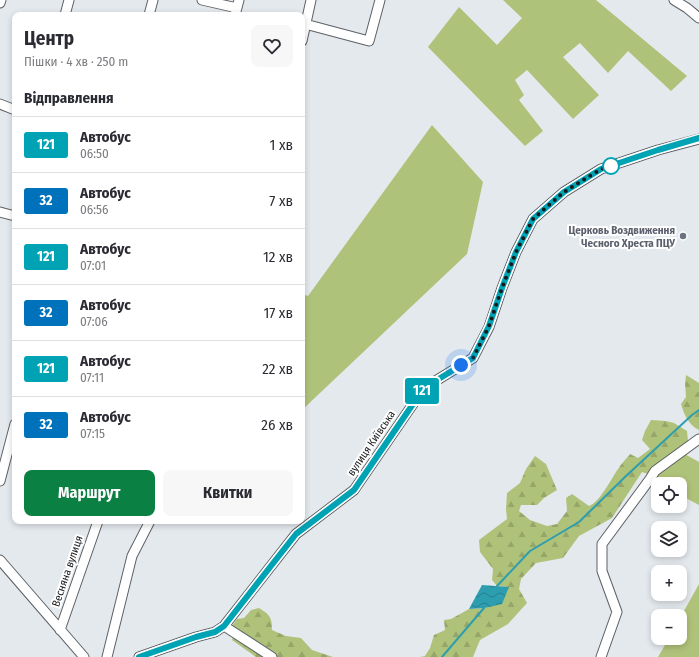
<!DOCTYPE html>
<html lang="uk">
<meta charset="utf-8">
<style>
body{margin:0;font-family:"Fira Sans Condensed",sans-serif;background:#f7f7f7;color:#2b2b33;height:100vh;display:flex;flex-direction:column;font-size:15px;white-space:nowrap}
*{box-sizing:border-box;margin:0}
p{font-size:13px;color:#7c7c81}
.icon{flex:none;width:22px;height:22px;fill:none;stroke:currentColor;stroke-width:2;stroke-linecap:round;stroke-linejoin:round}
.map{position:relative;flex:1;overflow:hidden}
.sheet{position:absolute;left:12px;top:12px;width:293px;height:512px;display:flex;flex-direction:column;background:#fff;border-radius:8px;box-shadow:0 2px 6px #0003}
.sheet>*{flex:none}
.badge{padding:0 8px;border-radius:3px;font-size:14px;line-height:26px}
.controls{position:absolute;left:651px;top:477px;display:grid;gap:8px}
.controls a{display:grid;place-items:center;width:36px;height:36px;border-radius:8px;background:#fff;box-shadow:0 2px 6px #0003;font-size:20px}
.you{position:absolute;width:20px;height:20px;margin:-10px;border:3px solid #fff;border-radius:50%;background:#1a73e8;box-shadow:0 0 0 6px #1a73e833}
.map>.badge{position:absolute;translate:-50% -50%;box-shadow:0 0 0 2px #fff}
h2{padding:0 12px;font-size:15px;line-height:36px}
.round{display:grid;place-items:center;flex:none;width:42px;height:42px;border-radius:8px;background:#f7f7f7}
.head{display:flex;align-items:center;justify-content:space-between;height:68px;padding:0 12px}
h1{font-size:19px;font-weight:700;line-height:30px}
.primary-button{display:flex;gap:8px;margin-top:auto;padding:8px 12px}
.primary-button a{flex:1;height:46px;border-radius:8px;background:#0b8043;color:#fff;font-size:16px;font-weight:700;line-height:46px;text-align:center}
.primary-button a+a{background:#f7f7f7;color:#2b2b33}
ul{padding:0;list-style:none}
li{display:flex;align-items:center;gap:12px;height:56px;padding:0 12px;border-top:1px solid #e1e1e2}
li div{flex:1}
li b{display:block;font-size:15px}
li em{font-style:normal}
li .badge{min-width:44px;font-weight:700;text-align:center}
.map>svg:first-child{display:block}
.green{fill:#afc279}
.forest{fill:url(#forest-firs)}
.water{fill:url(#water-waves)}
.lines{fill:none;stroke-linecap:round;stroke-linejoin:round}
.stream{stroke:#2d9db0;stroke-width:2}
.minor-casing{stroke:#5d6166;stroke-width:11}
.minor{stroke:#fff;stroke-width:9}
.line-casing{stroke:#fff;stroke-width:9}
.line{stroke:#00a3b4;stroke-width:6}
.walk{stroke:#18191b;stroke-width:4;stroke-dasharray:0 7.2}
.stop-dot{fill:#fff;stroke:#00a3b4;stroke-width:2}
.worship-dot{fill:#6b7280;stroke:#fff;stroke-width:1.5}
.labels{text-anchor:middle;stroke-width:4;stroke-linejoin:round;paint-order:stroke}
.worship-label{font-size:11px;font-weight:bold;fill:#5b616d;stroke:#fff;text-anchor:end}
.street-label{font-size:11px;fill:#18191b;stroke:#fff}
</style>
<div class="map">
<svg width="699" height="657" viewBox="0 0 699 657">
<defs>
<pattern id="forest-firs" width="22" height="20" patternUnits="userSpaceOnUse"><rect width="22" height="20" fill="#afc279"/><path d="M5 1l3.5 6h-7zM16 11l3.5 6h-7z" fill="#96a668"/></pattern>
<pattern id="water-waves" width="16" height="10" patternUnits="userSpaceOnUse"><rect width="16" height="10" fill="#2d9db0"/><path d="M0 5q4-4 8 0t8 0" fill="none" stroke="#257f8e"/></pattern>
</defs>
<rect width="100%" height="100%" fill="#e4e9ee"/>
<path class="green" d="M503,0H596L687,76L671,91L628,51L608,73L580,43L563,57L599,95L573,119L527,70L515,80L524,95L519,100L543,131L525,146L428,47L459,7L497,45L522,18Z
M432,125L483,182L467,254L302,410V294L308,296Z
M681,452L699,462V505L680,495V484H660L650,479Z
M699,584V657H658L669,638H680V618Z"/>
<path class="forest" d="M686,375L699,383V430C689,425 684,415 681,404L686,397L685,383Z
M651,420L666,421L674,423L687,431L688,441L648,474L642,472L612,518L579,536L563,558L536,563L521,579L519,589L527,603L508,624L480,640L473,657H420L425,656L430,648L434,635L445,630L444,620L451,619L469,609L484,608L508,587L497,586L492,580L493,569L480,552L479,540L507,519L506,509L507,493L520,483L526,469L535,456L546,464L557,490L544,498L537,505H521L519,511L530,520L547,526L557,524L567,511L566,498L572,494L589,506C600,502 611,479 618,469C621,464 626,459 630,454L638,458L650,449L642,440L645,431Z
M259,608C270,615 272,617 272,630L286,636L301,638L312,650L333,657H256L232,640L234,634L232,626L237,619L244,618L251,610Z"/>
<path class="water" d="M482,585L509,587L502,604L484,608L469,609Z"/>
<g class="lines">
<path class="stream" d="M497,586L530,551L579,522L626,476L692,415L699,410
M442,657L484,608"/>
<defs>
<path id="minor" d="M202,0L237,8
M674,0L687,8L699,18
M0,3L1,0
M65,15L69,0
M149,15L153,0
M235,15L239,0
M305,24L369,41L380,0
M302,41L311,0
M0,104L15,110
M0,212L15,216
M0,481L15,424
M0,560L84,657
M224,626L272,657
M60,630L98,521
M107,657L132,556L150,521
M139,657L196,637L215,632L224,626L296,534L354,490L424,388L473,358L489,327L502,288L516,252L533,219L564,192L601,169L658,150L699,139
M601,657L617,612L602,571V544L650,479L655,471L699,439"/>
</defs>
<use href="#minor" class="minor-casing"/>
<use href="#minor" class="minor"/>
</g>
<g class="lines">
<defs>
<path id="line" d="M139,657L196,637L215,632L224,626L296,534L354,490L424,388L473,358L489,326L502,288L516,252L533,219L564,192L601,169L658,150L699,138"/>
</defs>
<use href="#line" class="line-casing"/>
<use href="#line" class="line"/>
<path class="walk" d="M461,365L473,358L489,326L502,288L516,252L533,219L564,192L601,169L615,164L611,166"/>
</g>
<circle class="stop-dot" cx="611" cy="166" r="8"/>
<circle class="worship-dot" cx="683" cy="236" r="4"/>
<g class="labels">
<g class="worship-label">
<text x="675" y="234">Церковь Воздвиження<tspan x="675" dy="13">Чесного Хреста ПЦУ</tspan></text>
</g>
<g class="street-label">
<text transform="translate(371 443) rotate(-56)" y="4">вулиця Київська</text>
<text transform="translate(67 571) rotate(-71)" y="4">Весняна вулиця</text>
</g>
</g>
</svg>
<div class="controls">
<a><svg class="icon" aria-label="locate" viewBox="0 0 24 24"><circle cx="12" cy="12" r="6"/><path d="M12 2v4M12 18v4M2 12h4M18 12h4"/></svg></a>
<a><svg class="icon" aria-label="layers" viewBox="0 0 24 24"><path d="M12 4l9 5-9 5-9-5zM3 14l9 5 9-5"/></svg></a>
<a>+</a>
<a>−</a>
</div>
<div class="you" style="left:461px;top:365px"></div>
<b class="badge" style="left:422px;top:391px;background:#00a3b4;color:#fff">121</b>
<section class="sheet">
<div class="head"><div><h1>Центр</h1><p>Пішки · 4 хв · 250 m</p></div><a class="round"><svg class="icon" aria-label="heart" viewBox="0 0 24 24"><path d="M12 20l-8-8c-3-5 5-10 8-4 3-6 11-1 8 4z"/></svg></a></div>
<h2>Відправлення</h2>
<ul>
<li><span class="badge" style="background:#00a3b4;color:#fff">121</span><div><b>Автобус</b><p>06:50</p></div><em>1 хв</em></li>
<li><span class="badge" style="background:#0072bc;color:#fff">32</span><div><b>Автобус</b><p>06:56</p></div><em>7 хв</em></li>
<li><span class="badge" style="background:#00a3b4;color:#fff">121</span><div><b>Автобус</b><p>07:01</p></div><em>12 хв</em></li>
<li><span class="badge" style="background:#0072bc;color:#fff">32</span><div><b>Автобус</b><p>07:06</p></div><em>17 хв</em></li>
<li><span class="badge" style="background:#00a3b4;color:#fff">121</span><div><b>Автобус</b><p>07:11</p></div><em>22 хв</em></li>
<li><span class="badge" style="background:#0072bc;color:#fff">32</span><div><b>Автобус</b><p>07:15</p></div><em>26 хв</em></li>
</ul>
<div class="primary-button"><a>Маршрут</a><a>Квитки</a></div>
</section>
</div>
